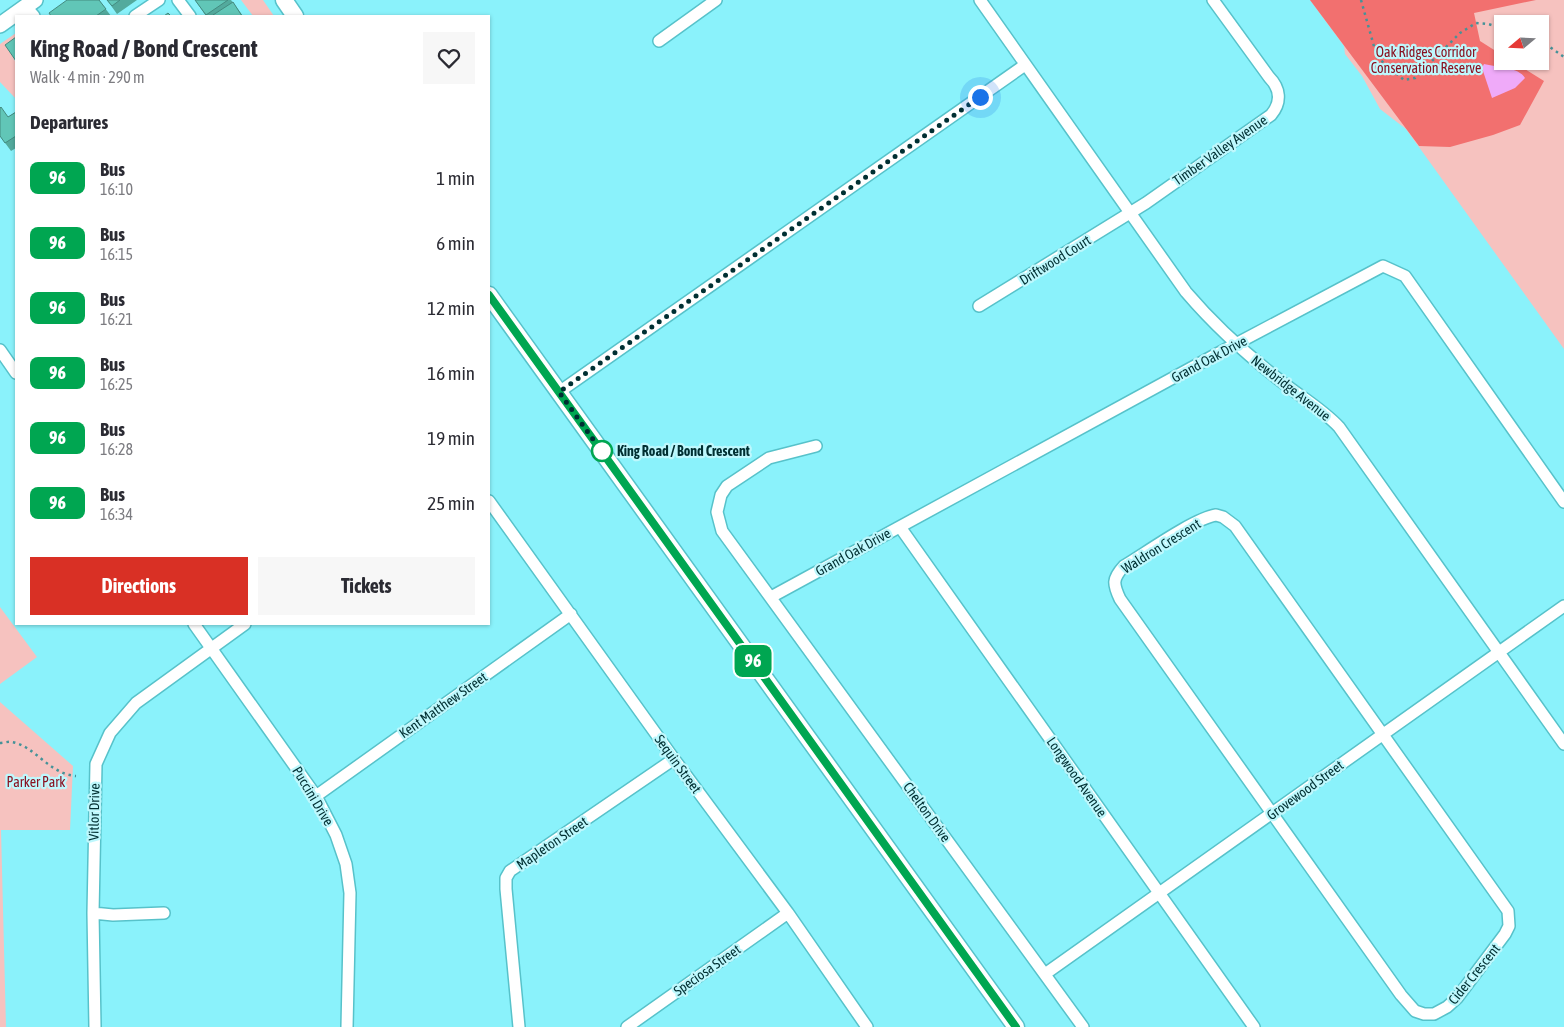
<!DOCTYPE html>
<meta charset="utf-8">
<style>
body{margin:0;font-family:"Asap Condensed",sans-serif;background:#f7f7f7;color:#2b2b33;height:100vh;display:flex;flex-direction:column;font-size:19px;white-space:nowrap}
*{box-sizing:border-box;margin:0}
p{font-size:16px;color:#7c7c81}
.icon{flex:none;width:28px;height:28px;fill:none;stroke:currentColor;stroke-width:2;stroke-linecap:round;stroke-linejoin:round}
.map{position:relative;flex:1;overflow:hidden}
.panel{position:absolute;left:15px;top:15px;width:475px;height:610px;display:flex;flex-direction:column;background:#fff;border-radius:0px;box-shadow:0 1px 4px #0004}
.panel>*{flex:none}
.badge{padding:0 10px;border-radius:8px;font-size:18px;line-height:32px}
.needle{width:32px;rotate:251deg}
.fabs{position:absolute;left:1494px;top:15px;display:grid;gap:10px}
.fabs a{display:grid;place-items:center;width:55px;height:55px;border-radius:0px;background:#fff;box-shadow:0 1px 4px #0004;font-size:25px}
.you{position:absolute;width:25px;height:25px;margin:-12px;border:4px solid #fff;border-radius:50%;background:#1a73e8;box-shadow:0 0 0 8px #1a73e833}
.map>.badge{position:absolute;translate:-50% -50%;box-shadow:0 0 0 2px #fff}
h2{padding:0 15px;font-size:19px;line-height:45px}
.round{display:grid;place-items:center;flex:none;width:52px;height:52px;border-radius:0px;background:#f7f7f7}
.summary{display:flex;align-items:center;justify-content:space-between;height:85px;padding:0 15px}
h1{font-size:24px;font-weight:700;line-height:38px}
.action{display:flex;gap:10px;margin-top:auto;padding:10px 15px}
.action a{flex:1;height:58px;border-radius:0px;background:#d93025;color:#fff;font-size:20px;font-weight:700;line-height:58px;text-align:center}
.action a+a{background:#f7f7f7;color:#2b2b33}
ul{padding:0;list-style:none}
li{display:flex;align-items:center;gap:15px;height:65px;padding:0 15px}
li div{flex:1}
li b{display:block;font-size:19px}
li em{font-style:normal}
li .badge{min-width:55px;font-weight:700;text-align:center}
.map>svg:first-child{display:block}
.green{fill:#f6c2bf;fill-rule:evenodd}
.forest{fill:#f2706f}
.water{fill:#efaaf9}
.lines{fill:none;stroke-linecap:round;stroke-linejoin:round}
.minor-casing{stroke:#57c2ca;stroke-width:14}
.tertiary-casing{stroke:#57c2ca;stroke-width:18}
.secondary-casing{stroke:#57c2ca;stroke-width:19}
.path{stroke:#469298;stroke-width:2.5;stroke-dasharray:2.5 4;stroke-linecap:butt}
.minor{stroke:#fff;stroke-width:11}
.tertiary{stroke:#fff;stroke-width:15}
.secondary{stroke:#fff;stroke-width:16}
.wall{fill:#53aa9d}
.building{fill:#61c6b7;stroke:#448b80}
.line-casing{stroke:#fff;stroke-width:11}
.line{stroke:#00a651;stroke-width:8}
.walk{stroke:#002f32;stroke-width:5;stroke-dasharray:0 9}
.stop-dot{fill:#fff;stroke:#00a651;stroke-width:2.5}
.labels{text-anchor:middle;stroke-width:4.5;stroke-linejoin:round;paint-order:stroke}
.park-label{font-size:14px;fill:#8a1120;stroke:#bef8fd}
.street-label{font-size:14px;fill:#002f32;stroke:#bef8fd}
.stop-label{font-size:14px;font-weight:bold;fill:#002f32;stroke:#bef8fd;text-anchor:start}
</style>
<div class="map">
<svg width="1564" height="1027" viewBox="0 0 1564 1027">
<rect width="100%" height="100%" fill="#8af2fb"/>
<path class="green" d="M241,0H263L274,16H253Z
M1310,0H1564V349L1406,129L1380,109L1362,76L1345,54L1344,46ZM1502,24H1540V61H1502Z
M16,33V49L11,53L16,63V99L0,82V44Z
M0,607L37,657L0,684Z
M0,702L73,766L70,830H1L6,1027H0Z"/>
<path class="forest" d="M1310,0H1536L1474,13L1480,41L1502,55V61H1512L1544,81L1520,125L1493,135L1450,147L1419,146Z"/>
<path class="water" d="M1484,64C1496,67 1519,67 1525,78L1515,88L1492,98L1482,68Z"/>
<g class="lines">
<defs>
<path id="minor" d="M178,0L190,16
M980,0L1186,292C1215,326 1247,355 1282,382C1301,397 1322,409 1339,427L1564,744
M26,7L34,16
M135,16L159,0
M659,41L716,0
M979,306L1146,203L1271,115C1282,102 1280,88 1269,77L1213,0
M0,350L16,373
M559,392L1025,65
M816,446L769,458L727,486L721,495L717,512L722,531L1083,1027
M489,501L674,759L788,913L867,1027
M1216,515L1223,517L1235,526L1508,911L1509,926L1505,934L1457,998L1447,1007L1434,1014H1424L1415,1011L1401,995L1120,599C1113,584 1112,579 1124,566C1146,553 1193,519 1216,515Z
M900,527L1254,1027
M771,597L1215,355L1383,266L1405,276L1564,502
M194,624L316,796L336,835L346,864L350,893L347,1027
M316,796L571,614
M93,913L113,915L164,913
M1045,974L1564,606
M95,1027L93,913L96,764L110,733L136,703L245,624
M519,1027L506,889V878L510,871L674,759
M627,1027L788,913"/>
<path id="tertiary" d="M0,25L35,0"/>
<path id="secondary" d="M284,0L295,16
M489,295L1016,1027"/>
</defs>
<use href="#minor" class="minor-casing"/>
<use href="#tertiary" class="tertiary-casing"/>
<use href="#secondary" class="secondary-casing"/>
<path class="path" d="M1361,0L1377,57L1404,80L1415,78L1460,33L1476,23L1488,24L1502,28
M1540,40L1564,57
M0,743C4,743 9,741 12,742C35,746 49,774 76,776"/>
<use href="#minor" class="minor"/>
<use href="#tertiary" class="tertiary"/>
<use href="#secondary" class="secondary"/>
</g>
<path class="wall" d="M99,0L111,16H51Z
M107,0H137L117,14Z
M195,0H231L243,16H206Z
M16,112V148L11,151L0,136L8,117Z"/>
<path class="building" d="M67,0H99L106,9L96,16H51L49,13Z
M107,0H120L112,6Z
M195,0H228L206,15Z
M233,2L242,16H214L213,15Z
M168,13L171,16H164Z
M16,37V61L5,45Z
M1,107L8,117L16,112V136L5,143L0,136V108Z"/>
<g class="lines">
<defs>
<path id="line" d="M489,295L1016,1027"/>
</defs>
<use href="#line" class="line-casing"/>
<use href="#line" class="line"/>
<path class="walk" d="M602,451L605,456L559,392L980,97"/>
</g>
<circle class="stop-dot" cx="602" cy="451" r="10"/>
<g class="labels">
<g class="park-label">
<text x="1426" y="57">Oak Ridges Corridor<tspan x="1426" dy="16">Conservation Reserve</tspan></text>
<text x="36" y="787">Parker Park</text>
</g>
<g class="street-label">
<text transform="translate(1220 150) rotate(-35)" y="5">Timber Valley Avenue</text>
<text transform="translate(1055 260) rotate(-32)" y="5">Driftwood Court</text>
<text transform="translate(1209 359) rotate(-28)" y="5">Grand Oak Drive</text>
<text transform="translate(1291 388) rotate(38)" y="5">Newbridge Avenue</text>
<text transform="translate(1161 546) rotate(-32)" y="5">Waldron Crescent</text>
<text transform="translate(853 552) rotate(-29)" y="5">Grand Oak Drive</text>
<text transform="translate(443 705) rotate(-35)" y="5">Kent Matthew Street</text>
<text transform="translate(678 764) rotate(54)" y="5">Sequin Street</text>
<text transform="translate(1077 777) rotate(55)" y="5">Longwood Avenue</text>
<text transform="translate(1305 790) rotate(-36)" y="5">Grovewood Street</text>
<text transform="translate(313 796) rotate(59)" y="5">Puccini Drive</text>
<text transform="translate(94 812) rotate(-89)" y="5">Vitlor Drive</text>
<text transform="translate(927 812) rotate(54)" y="5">Chelton Drive</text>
<text transform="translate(552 843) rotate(-34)" y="5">Mapleton Street</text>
<text transform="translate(707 970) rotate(-35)" y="5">Speciosa Street</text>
<text transform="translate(1474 974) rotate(-51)" y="5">Cider Crescent</text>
</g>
<g class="stop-label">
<text x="617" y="456">King Road / Bond Crescent</text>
</g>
</g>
</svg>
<div class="fabs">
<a><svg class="needle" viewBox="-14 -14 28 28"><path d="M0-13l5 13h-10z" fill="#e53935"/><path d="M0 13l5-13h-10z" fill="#7c7c81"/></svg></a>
</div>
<div class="you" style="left:980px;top:97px"></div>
<b class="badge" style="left:753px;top:661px;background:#00a651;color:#fff">96</b>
<section class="panel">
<div class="summary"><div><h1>King Road / Bond Crescent</h1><p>Walk · 4 min · 290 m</p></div><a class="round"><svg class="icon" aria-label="heart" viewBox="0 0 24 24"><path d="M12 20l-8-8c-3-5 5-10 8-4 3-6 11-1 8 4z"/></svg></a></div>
<h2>Departures</h2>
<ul>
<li><span class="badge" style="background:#00a651;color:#fff">96</span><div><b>Bus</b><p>16:10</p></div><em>1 min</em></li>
<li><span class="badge" style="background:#00a651;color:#fff">96</span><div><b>Bus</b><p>16:15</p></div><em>6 min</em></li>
<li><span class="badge" style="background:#00a651;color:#fff">96</span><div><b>Bus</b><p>16:21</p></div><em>12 min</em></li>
<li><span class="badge" style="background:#00a651;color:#fff">96</span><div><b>Bus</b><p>16:25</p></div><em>16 min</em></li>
<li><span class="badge" style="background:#00a651;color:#fff">96</span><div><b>Bus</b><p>16:28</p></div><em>19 min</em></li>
<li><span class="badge" style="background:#00a651;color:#fff">96</span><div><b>Bus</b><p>16:34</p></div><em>25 min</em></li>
</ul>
<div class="action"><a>Directions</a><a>Tickets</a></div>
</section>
</div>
